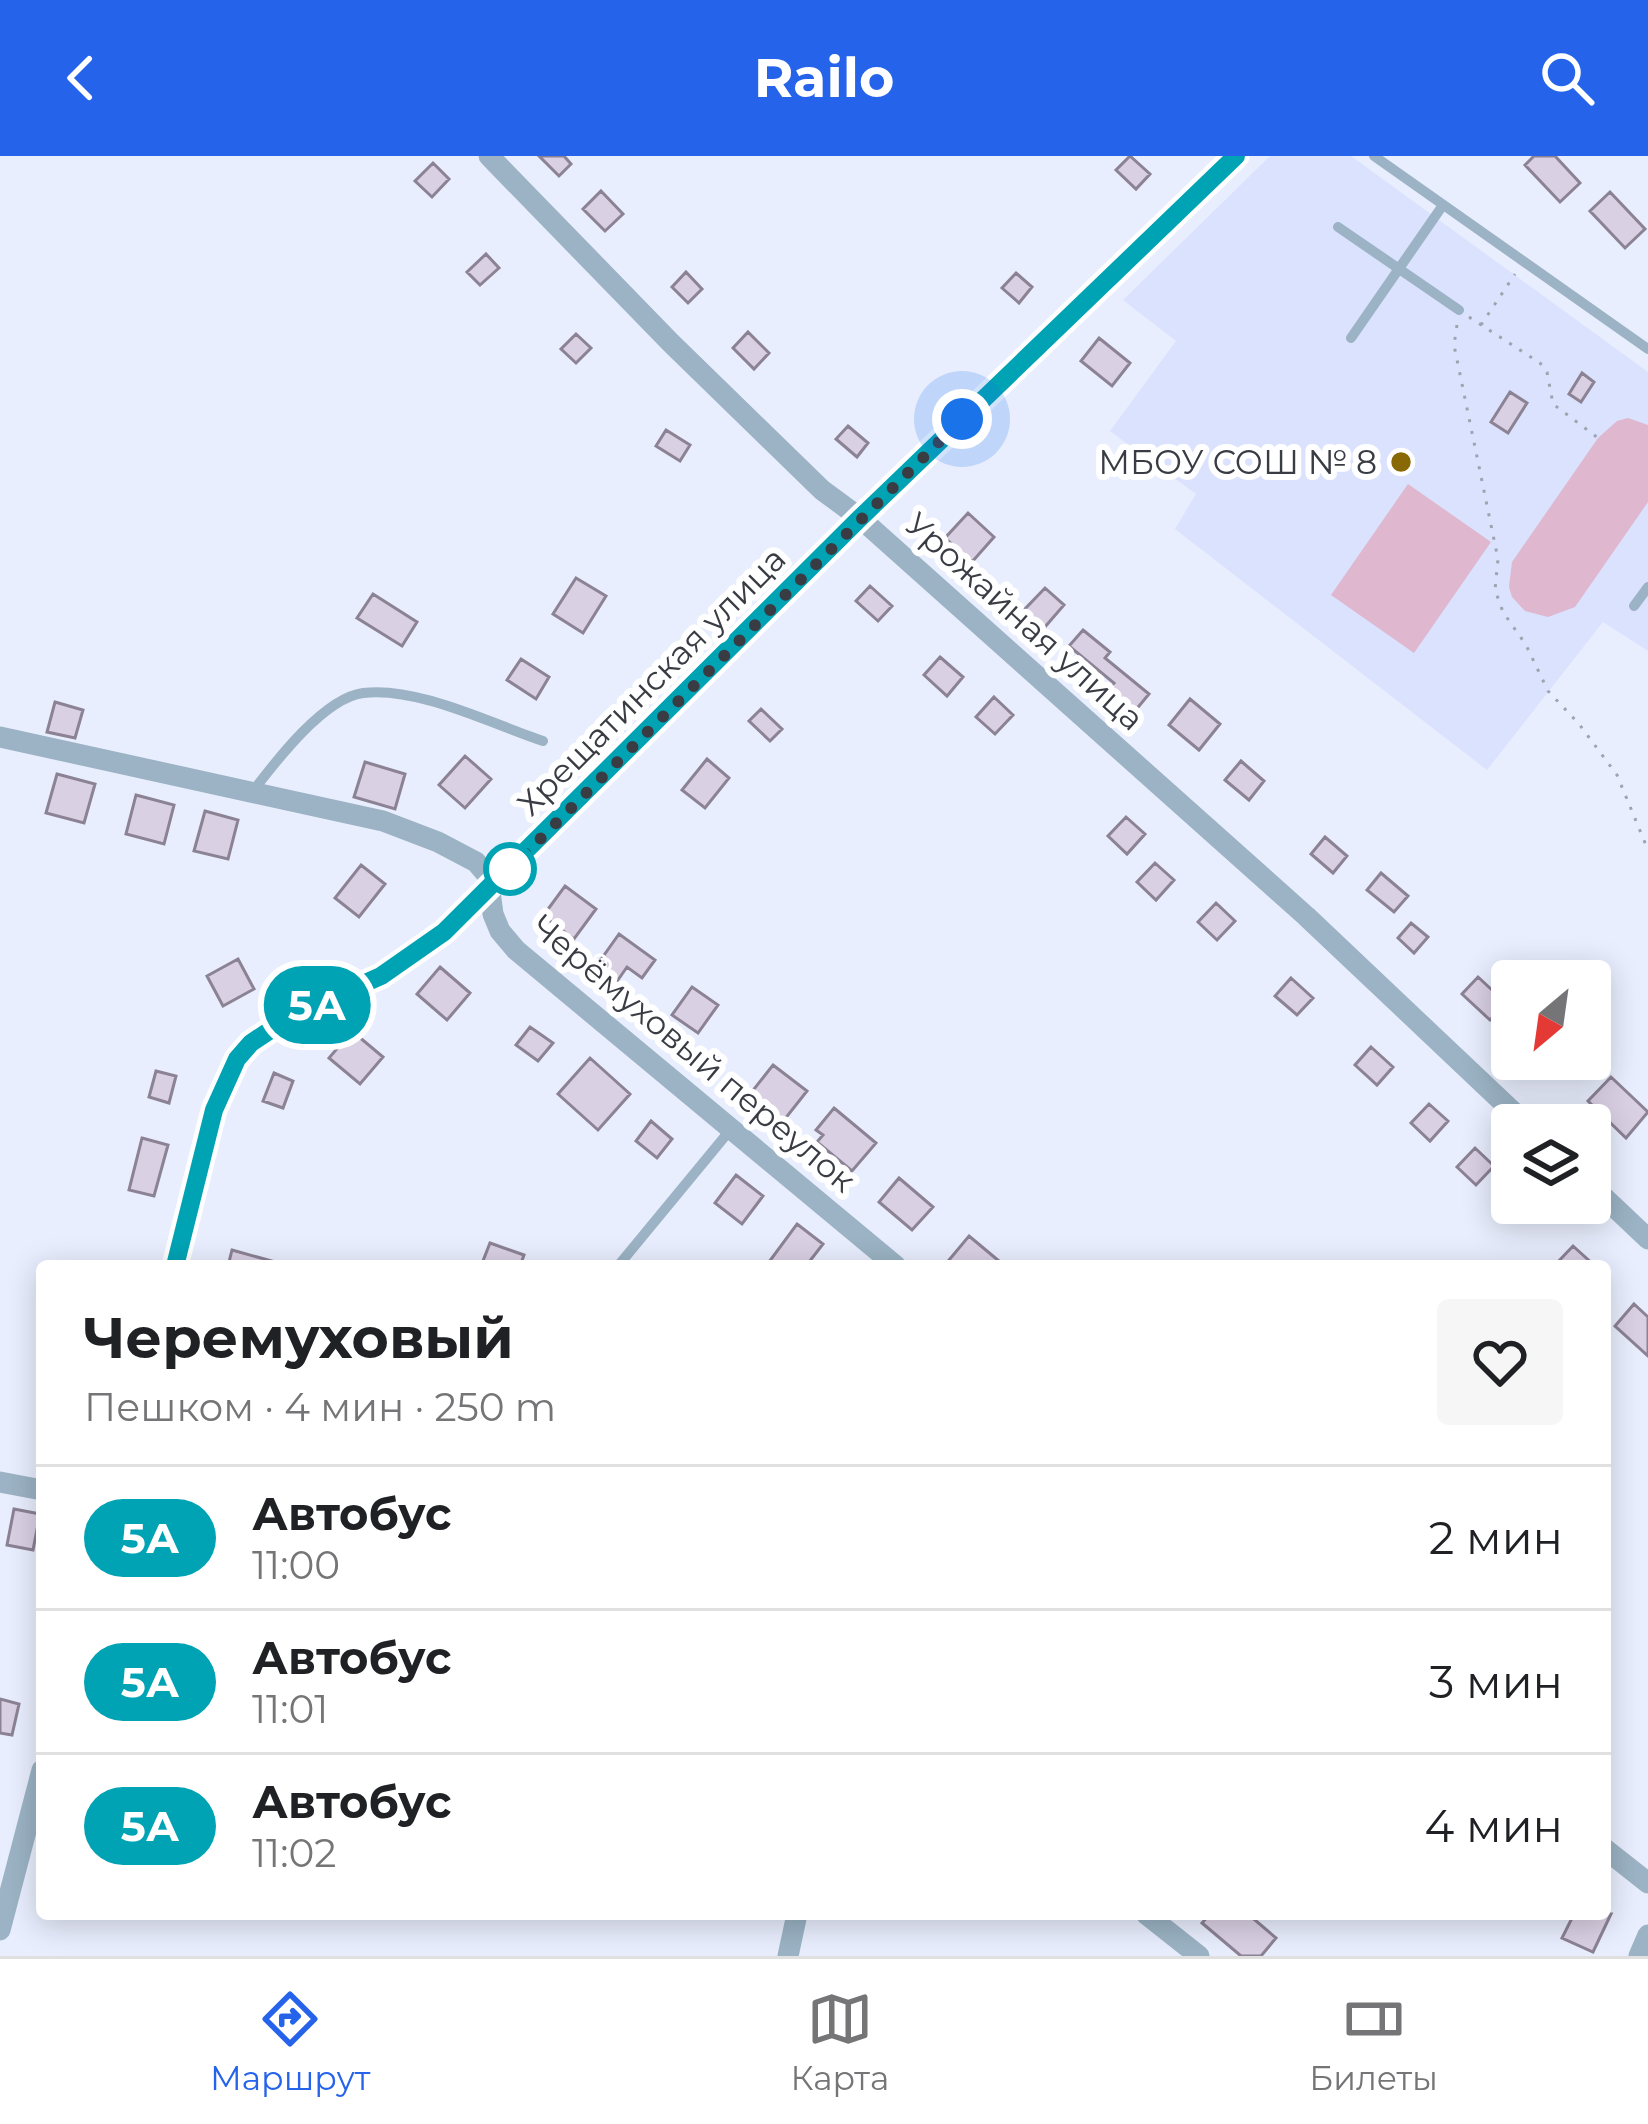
<!DOCTYPE html>
<html lang="ru">
<meta charset="utf-8">
<style>
body{margin:0;font-family:Montserrat,sans-serif;background:#f6f6f6;color:#202124;height:100vh;display:flex;flex-direction:column;font-size:45px;white-space:nowrap}
*{box-sizing:border-box;margin:0}
p{font-size:39px;color:#757577}
.icon{flex:none;width:66px;height:66px;fill:none;stroke:currentColor;stroke-width:2;stroke-linecap:round;stroke-linejoin:round}
.map{position:relative;flex:1;overflow:hidden}
.sheet{position:absolute;left:36px;top:1104px;width:1575px;height:660px;display:flex;flex-direction:column;background:#fff;border-radius:12px;box-shadow:0 6px 30px #0003}
.sheet>*{flex:none}
.badge{padding:0 24px;border-radius:39px;font-size:42px;line-height:78px}
.needle{width:78px;rotate:209deg}
.tools{position:absolute;left:1491px;top:804px;display:grid;gap:24px}
.tools a{display:grid;place-items:center;width:120px;height:120px;border-radius:12px;background:#fff;box-shadow:0 6px 30px #0003;font-size:60px}
.you{position:absolute;width:60px;height:60px;margin:-30px;border:9px solid #fff;border-radius:50%;background:#1a73e8;box-shadow:0 0 0 18px #1a73e833}
.map>.badge{position:absolute;translate:-50% -50%;box-shadow:0 0 0 6px #fff}
.round{display:grid;place-items:center;flex:none;width:126px;height:126px;border-radius:12px;background:#f6f6f6}
.head{display:flex;align-items:center;justify-content:space-between;height:204px;padding:0 48px}
h1{font-size:57px;font-weight:700;line-height:90px}
ul{padding:0;list-style:none}
li{display:flex;align-items:center;gap:36px;height:144px;padding:0 48px;border-top:3px solid #e0e0e0}
li div{flex:1}
li b{display:block;font-size:45px}
li em{font-style:normal}
li .badge{min-width:132px;font-weight:700;text-align:center}
header{display:flex;justify-content:space-between;align-items:center;height:156px;padding:0 48px;background:#2563eb;color:#fff;font-size:54px;font-weight:700}
.tabs{display:flex;justify-content:space-around;align-items:center;height:168px;border-top:3px solid #e0e0e0;background:#fff;font-size:33px;color:#757577}
.tabs a{display:grid;justify-items:center;gap:6px}
.tabs .selected{color:#2563eb}
.map>svg:first-child{display:block}
.built{fill:#dae2fe}
.green{fill:#dfb7ce}
.building{fill:#dad0e4;stroke:#8b8294;stroke-width:3}
.lines{fill:none;stroke-linecap:round;stroke-linejoin:round}
.path{stroke:#9fa3af;stroke-width:3;stroke-dasharray:3 9;stroke-linecap:butt}
.service{stroke:#9bb3c4;stroke-width:10}
.minor{stroke:#9bb3c4;stroke-width:21}
.line-casing{stroke:#fff;stroke-width:27}
.line{stroke:#00a3b4;stroke-width:18}
.walk{stroke:#3a3c44;stroke-width:12;stroke-dasharray:0 21.6}
.poi-dot{fill:#886906;stroke:#fff;stroke-width:4.5}
.stop-dot{fill:#fff;stroke:#00a3b4;stroke-width:6}
.labels{text-anchor:middle;stroke-width:12;stroke-linejoin:round;paint-order:stroke}
.poi-label{font-size:33px;fill:#3a3c44;stroke:#fff;text-anchor:end}
.street-label{font-size:33px;fill:#3a3c44;stroke:#fff}
</style>
<header><svg class="icon" aria-label="back" viewBox="0 0 24 24"><path d="M15 5l-7 7 7 7"/></svg>Railo<svg class="icon" aria-label="search" viewBox="0 0 24 24"><circle cx="10" cy="10" r="6"/><path d="M15 15l6 6"/></svg></header>
<div class="map">
<svg width="1648" height="1800" viewBox="0 0 1648 1800">
<rect width="100%" height="100%" fill="#e9eefe"/>
<path class="built" d="M1270,0H1351L1648,216V495L1603,466L1487,614L1175,373L1196,338L1110,275L1176,185L1123,144Z"/>
<path class="green" d="M1628,262L1648,269V346L1575,451L1548,461L1525,455L1512,441L1509,431L1512,406L1598,282L1617,265Z
M1408,328L1491,386L1414,497L1331,439Z"/>
<path class="building" d="M539,0H564L571,8L559,20Z
M1130,0L1150,18L1136,33L1116,14Z
M1534,0H1555L1580,27L1560,46L1525,9Z
M433,7L449,23L432,41L415,25Z
M601,35L623,58L605,75L583,53Z
M1610,36L1645,73L1625,92L1590,55Z
M486,98L499,112L480,129L467,116Z
M686,116L702,133L688,147L672,131Z
M1016,117L1032,131L1019,147L1002,132Z
M748,176L769,197L754,213L733,192Z
M576,178L591,192L576,207L561,193Z
M1099,182L1130,207L1112,230L1081,205Z
M1582,217L1594,226L1581,246L1569,238Z
M1510,236L1527,247L1508,277L1491,266Z
M848,270L868,287L857,301L836,283Z
M666,274L690,289L680,305L656,290Z
M968,357L994,381L972,406L945,382Z
M576,422L606,440L583,477L553,458Z
M870,430L892,450L878,465L856,445Z
M1045,432L1064,449L1044,472L1024,454Z
M373,438L417,466L402,490L357,462Z
M1083,474L1110,496L1105,502L1149,538L1135,555L1108,533L1114,527L1069,490Z
M940,501L963,521L947,540L924,519Z
M521,503L549,521L536,543L507,524Z
M994,541L1013,559L995,578L976,561Z
M1190,543L1220,568L1199,594L1169,569Z
M55,546L83,554L75,582L47,576Z
M761,553L782,573L770,585L749,565Z
M465,600L491,623L465,652L439,629Z
M707,603L729,622L705,652L682,634Z
M1241,605L1264,625L1249,644L1225,624Z
M365,606L405,618L395,653L354,641Z
M57,618L95,628L84,667L46,657Z
M136,639L174,649L164,688L126,678Z
M205,655L238,664L228,703L194,695Z
M1126,661L1145,678L1127,698L1108,680Z
M1325,681L1347,700L1333,717L1311,698Z
M1155,707L1174,724L1156,744L1137,726Z
M361,709L385,728L359,761L335,742Z
M1381,717L1408,740L1394,756L1367,734Z
M565,730L596,753L574,783L543,760Z
M1216,747L1235,765L1217,784L1198,766Z
M1411,767L1428,781L1414,797L1398,782Z
M619,778L655,804L642,822L627,811L611,834L590,819Z
M238,803L254,833L223,850L207,820Z
M440,811L470,837L447,864L417,838Z
M1478,821L1506,847L1490,864L1462,838Z
M1291,822L1313,842L1297,859L1275,840Z
M692,831L718,849L698,877L672,859Z
M530,871L553,887L538,905L516,889Z
M352,875L383,901L360,928L329,902Z
M1371,891L1393,911L1377,929L1355,909Z
M590,902L630,938L598,974L558,938Z
M773,909L807,935L781,968L747,942Z
M156,915L176,920L169,947L149,941Z
M274,917L293,925L283,952L263,945Z
M1611,921L1648,956L1626,982L1588,945Z
M1429,948L1448,965L1430,985L1411,967Z
M834,952L876,987L852,1015L817,986L823,979L816,974Z
M651,965L672,983L657,1002L636,985Z
M142,982L168,989L154,1040L129,1034Z
M1475,992L1494,1010L1476,1029L1457,1011Z
M736,1019L763,1040L742,1068L715,1047Z
M899,1022L933,1051L912,1074L879,1046Z
M797,1068L823,1088L806,1110H766Z
M969,1080L1005,1110H944Z
M490,1087L524,1099L520,1110H481Z
M1573,1090L1595,1110H1554Z
M232,1094L275,1106V1110H228Z
M1634,1148L1648,1161V1200L1615,1170Z
M14,1353L40,1358L33,1394L7,1389Z
M0,1543L19,1548L12,1579L0,1577Z
M1210,1758H1248L1276,1782L1261,1800H1241L1202,1767Z
M1574,1758H1611L1593,1796L1562,1782Z"/>
<g class="lines">
<path class="path" d="M1469,161L1540,207L1547,216L1553,248L1598,282
M1457,169L1454,189L1498,403L1495,434L1503,456L1526,489L1548,535L1579,568L1617,619L1648,694
M1481,169L1515,118"/>
<path class="service" d="M1374,0L1648,193
M1338,71L1459,154
M1351,182L1443,49
M1634,450L1648,431
M253,635C276,605 324,542 363,537C417,530 492,568 543,585
M618,1110L731,973"/>
<path class="minor" d="M489,0L671,187L822,334L860,362L1306,760L1527,969
M0,581L383,665L438,686L476,706L488,720L493,758L500,775L516,794L896,1110
M1590,1028L1648,1083
M175,1110L214,954L237,903L251,887L293,859L381,820L444,776L860,362L1236,0
M0,1326L42,1334
M1605,1693L1648,1727
M1146,1758L1199,1800
M0,1774L42,1614
M788,1800L797,1758
M1639,1800L1648,1779"/>
</g>
<g class="lines">
<defs>
<path id="line" d="M175,1110L214,954L237,903L251,887L293,859L381,820L444,776L860,362L1236,0"/>
</defs>
<use href="#line" class="line-casing"/>
<use href="#line" class="line"/>
<path class="walk" d="M510,713L962,263"/>
</g>
<circle class="poi-dot" cx="1401" cy="306" r="12"/>
<circle class="stop-dot" cx="510" cy="713" r="24"/>
<g class="labels">
<g class="poi-label">
<text x="1377" y="318">МБОУ СОШ № 8</text>
</g>
<g class="street-label">
<text transform="translate(1025 465) rotate(42)" y="12">Урожайная улица</text>
<text transform="translate(651 525) rotate(-45)" y="12">Хрещатинская улица</text>
<text transform="translate(694 897) rotate(40)" y="12">Черёмуховый переулок</text>
</g>
</g>
</svg>
<div class="tools">
<a><svg class="needle" viewBox="-14 -14 28 28"><path d="M0-13l5 13h-10z" fill="#e53935"/><path d="M0 13l5-13h-10z" fill="#757577"/></svg></a>
<a><svg class="icon" aria-label="layers" viewBox="0 0 24 24"><path d="M12 4l9 5-9 5-9-5zM3 14l9 5 9-5"/></svg></a>
</div>
<div class="you" style="left:962px;top:263px"></div>
<b class="badge" style="left:317px;top:849px;background:#00a3b4;color:#fff">5А</b>
<section class="sheet">
<div class="head"><div><h1>Черемуховый</h1><p>Пешком · 4 мин · 250 m</p></div><a class="round"><svg class="icon" aria-label="heart" viewBox="0 0 24 24"><path d="M12 20l-8-8c-3-5 5-10 8-4 3-6 11-1 8 4z"/></svg></a></div>
<ul>
<li><span class="badge" style="background:#00a3b4;color:#fff">5А</span><div><b>Автобус</b><p>11:00</p></div><em>2 мин</em></li>
<li><span class="badge" style="background:#00a3b4;color:#fff">5А</span><div><b>Автобус</b><p>11:01</p></div><em>3 мин</em></li>
<li><span class="badge" style="background:#00a3b4;color:#fff">5А</span><div><b>Автобус</b><p>11:02</p></div><em>4 мин</em></li>
</ul>
</section>
</div>
<nav class="tabs">
<a class="selected"><svg class="icon" aria-label="directions" viewBox="0 0 24 24"><path d="M12 3l9 9-9 9-9-9zM9 14v-3h6M13 9l2 2-2 2"/></svg>Маршрут</a>
<a><svg class="icon" aria-label="map" viewBox="0 0 24 24"><path d="M3 6l6-2 6 2 6-2v14l-6 2-6-2-6 2zM9 4v14M15 6v14"/></svg>Карта</a>
<a><svg class="icon" aria-label="tickets" viewBox="0 0 24 24"><path d="M3 7h18v10H3zM15 7v10"/></svg>Билеты</a>
</nav>
